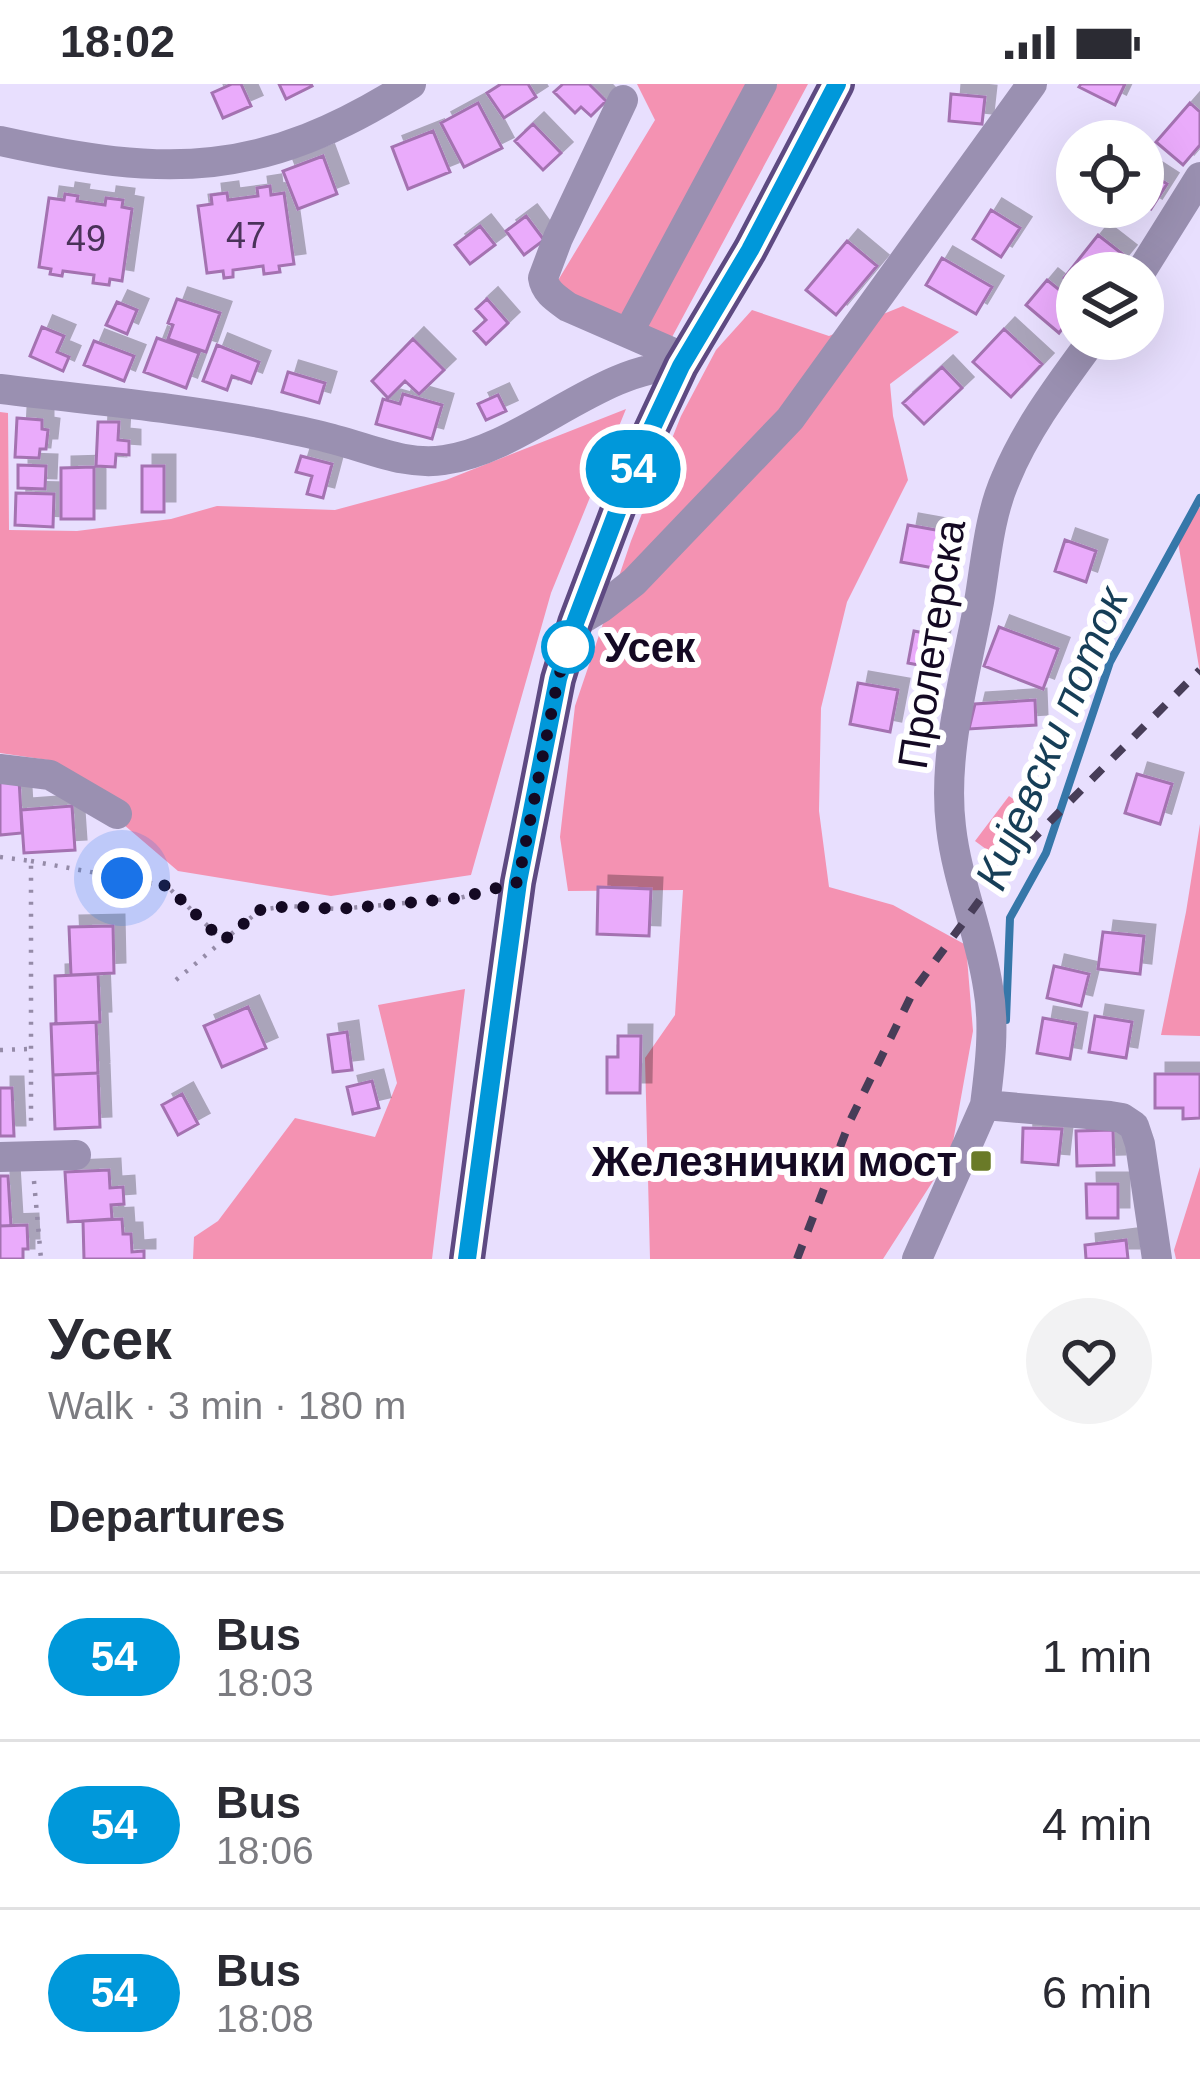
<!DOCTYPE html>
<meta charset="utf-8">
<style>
body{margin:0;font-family:Arial,sans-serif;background:#f2f2f3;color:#2b2b33;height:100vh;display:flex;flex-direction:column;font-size:45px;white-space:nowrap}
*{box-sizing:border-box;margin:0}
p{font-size:39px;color:#7c7c81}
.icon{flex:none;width:66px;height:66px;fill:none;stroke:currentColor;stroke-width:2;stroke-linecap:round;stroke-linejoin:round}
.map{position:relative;height:1175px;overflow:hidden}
.panel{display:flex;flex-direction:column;background:#fff;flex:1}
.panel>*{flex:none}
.badge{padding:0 24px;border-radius:39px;font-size:42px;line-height:78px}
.fabs{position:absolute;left:1056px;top:36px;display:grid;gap:24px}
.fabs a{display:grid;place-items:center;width:108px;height:108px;border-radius:50%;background:#fff;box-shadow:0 12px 48px #0002;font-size:60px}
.you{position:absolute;width:60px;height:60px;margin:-30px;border:9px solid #fff;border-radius:50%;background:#1a73e8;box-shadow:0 0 0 18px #1a73e833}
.map>.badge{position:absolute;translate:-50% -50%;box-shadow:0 0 0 6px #fff}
h2{padding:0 48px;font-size:45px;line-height:108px}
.round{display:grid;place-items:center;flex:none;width:126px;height:126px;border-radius:63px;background:#f2f2f3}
.overview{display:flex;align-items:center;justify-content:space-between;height:204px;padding:0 48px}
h1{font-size:57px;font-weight:600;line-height:90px}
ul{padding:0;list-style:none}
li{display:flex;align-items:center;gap:36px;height:168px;padding:0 48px;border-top:3px solid #e1e1e2}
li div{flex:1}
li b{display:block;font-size:45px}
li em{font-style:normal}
li .badge{min-width:132px;font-weight:700;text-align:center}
.status{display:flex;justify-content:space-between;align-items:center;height:84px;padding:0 60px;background:#fff;direction:ltr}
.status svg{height:33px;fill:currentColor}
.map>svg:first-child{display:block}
.green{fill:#f492b2}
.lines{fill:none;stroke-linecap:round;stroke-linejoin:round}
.stream{stroke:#3677a9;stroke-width:8}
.building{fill:#eaabfb;stroke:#a472b1;stroke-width:3;filter:url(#shadow)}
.path{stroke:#958ba8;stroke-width:4.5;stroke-dasharray:3 9;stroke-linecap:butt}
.minor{stroke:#9a90b1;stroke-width:30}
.major{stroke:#5e4a82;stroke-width:36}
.rail{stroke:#473d58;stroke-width:8;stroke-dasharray:15 15;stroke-linecap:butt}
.line-casing{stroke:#fff;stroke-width:27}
.line{stroke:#0098da;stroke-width:18}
.walk{stroke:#140923;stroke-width:12;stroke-dasharray:0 21.6}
.stop-dot{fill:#fff;stroke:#0098da;stroke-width:6}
.poi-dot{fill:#6a7a28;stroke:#fff;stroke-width:4.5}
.labels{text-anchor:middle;stroke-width:12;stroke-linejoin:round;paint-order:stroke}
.number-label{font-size:36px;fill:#4a3259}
.street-label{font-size:42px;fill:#140923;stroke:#fff}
.stop-label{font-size:42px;font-weight:bold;fill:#140923;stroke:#fff;text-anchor:start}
.poi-label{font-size:42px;font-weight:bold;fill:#140923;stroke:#fff;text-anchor:end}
.water-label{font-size:45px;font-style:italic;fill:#163e57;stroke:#fff}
</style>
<div class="status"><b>18:02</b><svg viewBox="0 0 49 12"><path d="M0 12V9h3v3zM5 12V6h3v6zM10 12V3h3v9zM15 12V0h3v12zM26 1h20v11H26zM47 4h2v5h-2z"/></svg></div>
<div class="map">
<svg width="1200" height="1175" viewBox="0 0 1200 1175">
<defs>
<filter id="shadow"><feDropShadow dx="11" dy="-11" stdDeviation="0" flood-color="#0004"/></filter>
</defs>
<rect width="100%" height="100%" fill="#e8dffe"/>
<path class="green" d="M637,0H808L671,255L554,203L655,36Z
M903,222L959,248L890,300L893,332L908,396L847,518L821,624L819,727L829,803L893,821L966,861L973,947L951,1069L883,1175H650L645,974L675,931L683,806L568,807L560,753L575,622L631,457L681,332L716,266L752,226L829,252Z
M626,325L551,509L471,791L331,812L178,787L48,676L0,669V328L8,329L9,446L77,447L171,435L217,422L335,426L446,396Z
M1200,423V589L1177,452Z
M1009,712L1032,728L998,774L975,757Z
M1200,740V952L1161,951L1186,828Z
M465,905L432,1175H193L194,1153L218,1137L295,1034L375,1053L397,999L378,921Z
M1200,1083V1175H1176L1174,1166Z"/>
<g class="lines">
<path class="stream" d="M1006,936L1010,834L1046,769L1110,578L1200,414"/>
</g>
<path class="building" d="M232,0H241L251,22L223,34L212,9Z
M279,0H311L312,2L286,15Z
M501,0H528L536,13L504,34L487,9Z
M563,0H589L606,17L591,32L581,23L575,29L554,8Z
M1081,0H1125L1115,21L1079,3Z
M951,10L985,13L982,40L949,37Z
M478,19L502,64L464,83L441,39Z
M1190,19L1200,28V61L1183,81L1156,58Z
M533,40L561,69L543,86L515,57Z
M433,47L450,88L408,105L392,63Z
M323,72L337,110L298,125L283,87Z
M1147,87L1167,100L1151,125L1143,120V94Z
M270,102L271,111L284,109L294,180L279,182L280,188L264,190L263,182L233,186V193L224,194L223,187L207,189L198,122L212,120L211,111L227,109L228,116L258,112L257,104Z
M65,110L78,112L77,117L105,121L106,114L123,116L122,123L132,125L122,197L110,195L109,201L93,199L94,191L63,187L62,192L50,190L51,185L39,183L49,114L64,116Z
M991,126L1020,144L1001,173L973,155Z
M526,132L544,156L524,171L506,147Z
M480,142L495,161L470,180L455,161Z
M1098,151L1125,172L1111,189H1077V204L1064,194Z
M847,157L877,182L836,231L806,206Z
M942,174L992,203L976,230L926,201Z
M1047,196L1077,220V226L1059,249L1026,221Z
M177,215L220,229L206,268L168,255L173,241L168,239Z
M487,215L508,239L486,260L474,247L486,236L476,225Z
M117,218L137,226L127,250L106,241Z
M42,243L64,252L57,268L69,273L63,287L30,272Z
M1004,245L1042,280L1011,313L973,278Z
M157,254L199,269L186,304L144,288Z
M413,255L444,286L419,310L405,297L388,314L372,297Z
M94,257L134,272L124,297L84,281Z
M217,261L259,278L251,299L232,292L227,306L203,297Z
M942,283L962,304L924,340L903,319Z
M288,288L325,299L319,319L282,308Z
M403,310L442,321L432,355L376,340L383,315L400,320Z
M498,311L506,327L486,336L478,320Z
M17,334L42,336V345L48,346L46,365H40L39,374L15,373Z
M98,338H119L118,356L129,357V371L116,370L115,383L96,382Z
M301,372L332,380L323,414L307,410L312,392L296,388Z
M18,381L46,382L45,405L18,404Z
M142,382H164V428H142Z
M94,383V435H61V384Z
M16,409L54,410L53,443L15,441Z
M908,441L947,448L939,485L901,478Z
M1065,456L1096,467L1086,498L1055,487Z
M999,543L1058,565L1043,605L984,582Z
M914,547L940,552L934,584L908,579Z
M858,599L898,606L890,648L850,640Z
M1035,616L1036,641L969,645L975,620Z
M1137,690L1172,700L1160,740L1125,729Z
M19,695L22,749L0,751V696Z
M72,722L75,766L24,769L21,726Z
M598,803L651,805L649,852L597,850Z
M113,842L114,889L71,891L69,843Z
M1103,848L1144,852L1140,890L1098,885Z
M1054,882L1089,890L1081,922L1047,914Z
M98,890L100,938L56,940L55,892Z
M248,923L266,964L222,983L204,942Z
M1095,932L1132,938L1126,974L1089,968Z
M1043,934L1076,940L1070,975L1037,969Z
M96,938L98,989L53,991L51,940Z
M347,948L352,986L333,988L328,951Z
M618,952H641L640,1009H607V973H618Z
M98,989L100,1043L55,1045L53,991Z
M1155,990H1200V1034L1183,1035V1024H1155Z
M372,997L379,1024L353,1030L347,1003Z
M0,1004H12L14,1052H0Z
M182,1010L198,1040L178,1051L162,1021Z
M1023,1044L1062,1045L1058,1081L1022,1078Z
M1113,1046L1114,1081L1077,1082L1076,1047Z
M109,1086L110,1104L123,1103L124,1120L111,1121L112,1135L68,1138L65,1088Z
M0,1092H8L11,1142H0Z
M1086,1100H1118V1134H1087Z
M122,1135L123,1150H131L132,1168L144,1167V1175H84L83,1137Z
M27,1141L28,1165H23V1175H0V1142Z
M1126,1156L1128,1175H1086L1085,1161Z"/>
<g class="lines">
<path class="path" d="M0,773L31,777V1044
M31,777L167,802L222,856
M176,896L260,826L288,822L339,825L460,814L484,807
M0,966L29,965
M34,1097L41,1175"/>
<path class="minor" d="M623,16L558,154L543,194C545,208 557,215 568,223L685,274
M0,57C168,94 262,95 411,0
M1140,189L1200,93
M628,249L762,0
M0,305C88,316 177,323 265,340C288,345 313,349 336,356C371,365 408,382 444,376C524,365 601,281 681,282
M575,539L602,523L634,498L790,335L1032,0
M0,685L50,691L117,730
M985,1021L1110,1032L1122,1034L1134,1042L1140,1060L1157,1175
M0,1073L76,1071
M917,1175L985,1021C990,982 995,941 988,903C980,849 957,797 951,743C942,669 966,590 979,518C986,477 989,432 1006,394C1027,343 1061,299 1093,255"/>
<path class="major" d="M467,1175L518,798L558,595L575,539L636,378L681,282L750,166L837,0"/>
<path class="rail" d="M797,1175L850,1037L914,906L1001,787L1200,586"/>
</g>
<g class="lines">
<defs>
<path id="line" d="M467,1175L518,798L558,595L575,539L636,378L681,282L750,166L837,0"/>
</defs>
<use href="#line" class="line-casing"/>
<use href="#line" class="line"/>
<path class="walk" d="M122,794L167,802L223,857L260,826L288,822L339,825L460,814L518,798L558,595L568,563"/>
</g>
<circle class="stop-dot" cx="568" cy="563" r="24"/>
<rect class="poi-dot" x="969" y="1065" width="24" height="24" rx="6"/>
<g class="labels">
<g class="number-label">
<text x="246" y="164">47</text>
<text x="86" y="167">49</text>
</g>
<g class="street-label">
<text transform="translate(931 560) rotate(-81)" y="15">Пролетерска</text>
</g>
<g class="stop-label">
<text x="604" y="578">Усек</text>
</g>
<g class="poi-label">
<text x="957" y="1092">Железнички мост</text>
</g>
<g class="water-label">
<text transform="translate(1051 654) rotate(-67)" y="16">Кијевски поток</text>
</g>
</g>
</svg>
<div class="fabs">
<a><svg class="icon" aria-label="locate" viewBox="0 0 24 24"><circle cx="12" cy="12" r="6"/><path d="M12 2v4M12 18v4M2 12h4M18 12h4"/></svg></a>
<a><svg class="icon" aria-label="layers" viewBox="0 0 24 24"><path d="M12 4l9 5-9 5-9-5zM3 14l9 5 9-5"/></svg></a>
</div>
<div class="you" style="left:122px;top:794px"></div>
<b class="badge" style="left:633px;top:385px;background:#0098da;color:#fff">54</b>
</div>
<section class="panel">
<div class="overview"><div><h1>Усек</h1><p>Walk · 3 min · 180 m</p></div><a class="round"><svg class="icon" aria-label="heart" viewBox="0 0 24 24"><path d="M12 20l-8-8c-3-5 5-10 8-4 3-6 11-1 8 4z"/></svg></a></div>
<h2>Departures</h2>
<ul>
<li><span class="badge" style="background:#0098da;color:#fff">54</span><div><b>Bus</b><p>18:03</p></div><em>1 min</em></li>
<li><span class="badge" style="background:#0098da;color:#fff">54</span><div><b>Bus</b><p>18:06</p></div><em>4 min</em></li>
<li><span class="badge" style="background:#0098da;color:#fff">54</span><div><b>Bus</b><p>18:08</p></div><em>6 min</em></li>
</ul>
</section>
